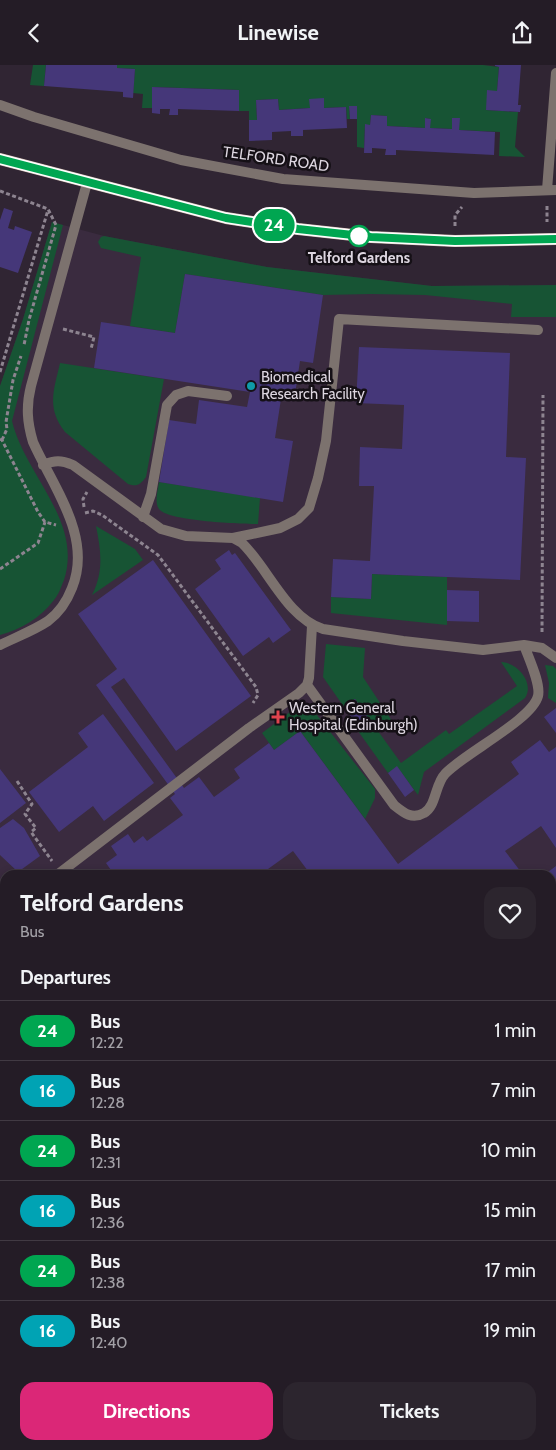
<!DOCTYPE html>
<style>
body{margin:0;font-family:Cabin,sans-serif;background:#2c252e;color:#f1f3f6;height:100vh;display:flex;flex-direction:column;font-size:19px;white-space:nowrap}
*{box-sizing:border-box;margin:0}
p{font-size:16px;color:#a3a1a7}
.icon{flex:none;width:28px;height:28px;fill:none;stroke:currentColor;stroke-width:2;stroke-linecap:round;stroke-linejoin:round}
.map{position:relative;flex:1;overflow:hidden}
.sheet{position:absolute;left:0px;top:805px;width:556px;height:580px;display:flex;flex-direction:column;background:#241c26;border-radius:15px 15px 0 0;box-shadow:0 2px 8px #0003,0 0 0 1px #413a43}
.sheet>*{flex:none}
.badge{padding:0 10px;border-radius:16px;font-size:18px;line-height:32px}
.map>.badge{position:absolute;translate:-50% -50%;box-shadow:0 0 0 2px #fff}
h2{padding:0 20px;font-size:19px;line-height:45px}
.round{display:grid;place-items:center;flex:none;width:52px;height:52px;border-radius:15px;background:#2c252e}
.head{display:flex;align-items:center;justify-content:space-between;height:85px;padding:0 20px}
h1{font-size:24px;font-weight:700;line-height:38px}
.action{display:flex;gap:10px;margin-top:auto;padding:10px 20px}
.action a{flex:1;height:58px;border-radius:15px;background:#db2777;color:#fff;font-size:20px;font-weight:700;line-height:58px;text-align:center}
.action a+a{background:#2c252e;color:#f1f3f6}
ul{padding:0;list-style:none}
li{display:flex;align-items:center;gap:15px;height:60px;padding:0 20px;border-top:1px solid #413a43}
li div{flex:1}
li b{display:block;font-size:19px}
li em{font-style:normal}
li .badge{min-width:55px;font-weight:700;text-align:center}
header{display:flex;justify-content:space-between;align-items:center;height:65px;padding:0 20px;background:#241c26;font-size:22px;font-weight:700}
.map>svg:first-child{display:block}
.built{fill:#3a2b3f;fill-rule:evenodd}
.green{fill:#175434}
.building{fill:#453779}
.lines{fill:none;stroke-linecap:round;stroke-linejoin:round}
.path{stroke:#8d8490;stroke-width:3;stroke-dasharray:4 2.5;stroke-linecap:butt}
.service{stroke:#7c726e;stroke-width:10}
.minor{stroke:#7c726e;stroke-width:10}
.primary{stroke:#cfbcb2;stroke-width:12}
.line-casing{stroke:#fff;stroke-width:11}
.line{stroke:#00a651;stroke-width:8}
.stop-dot{fill:#fff;stroke:#00a651;stroke-width:2.5}
.culture-dot{fill:#0f9aa8;stroke:#151016;stroke-width:2}
.health-dot{fill:#e0444e;stroke:#151016;stroke-width:2}
.labels{text-anchor:middle;stroke-width:5;stroke-linejoin:round;paint-order:stroke}
.street-label{font-size:15px;fill:#ddd6e0;stroke:#151016}
.stop-label{font-size:15px;font-weight:bold;fill:#ddd6e0;stroke:#151016}
.poi-label{font-size:15px;fill:#ddd6e0;stroke:#151016;text-anchor:start}
</style>
<header><svg class="icon" aria-label="back" viewBox="0 0 24 24"><path d="M15 5l-7 7 7 7"/></svg>Linewise<svg class="icon" aria-label="share" viewBox="0 0 24 24"><path d="M12 15V3M7 8l5-5 5 5M5 13v7h14v-7"/></svg></header>
<div class="map">
<svg width="556" height="1385" viewBox="0 0 556 1385">
<rect width="100%" height="100%" fill="#302533"/>
<path class="built" d="M52,157L104,171L267,202L432,221L556,220V1385H0V493L26,475L0,436V321L23,254ZM5,810H551V1380H5Z"/>
<path class="green" d="M33,0H46L44,21L30,20Z
M117,0H483L499,2L497,26L486,45L518,47L515,82L525,92L499,91L500,67L459,65L452,53V64L430,63V54L426,53L425,63L387,61V51L371,50L370,60H365L364,83L357,82V41H349L350,54H347L346,42L324,43V34L310,43L279,45L278,34L256,35L257,55H249V46H239V25L153,22L152,43H142L143,29L133,28L135,4L117,3Z
M52,157L63,160L12,356C25,410 83,456 64,515C61,522 59,529 54,535C40,553 22,564 0,570V321L23,254Z
M104,171L267,202L432,221L556,220V252H511L512,239L425,230L371,229L323,230L185,209L175,268L130,261L141,192L101,183L98,177L101,172Z
M60,298L164,314L146,412C140,420 137,422 128,419L65,367C46,343 54,325 60,298Z
M159,417L260,433L258,459C241,459 167,456 159,444C154,437 158,425 159,417Z
M96,461L135,484L143,495L92,530C104,506 101,486 96,461Z
M372,509L447,512V560L331,548V532L371,534Z
M326,579L365,583L363,612L392,656L378,666L401,698L446,665L449,669L517,621L501,597C517,597 535,618 525,633L424,707L418,730L397,702L388,708L358,666L371,657L355,634L344,642L323,612Z
M545,600L553,601L556,604V638L548,633L549,618Z
M302,638L309,640L375,724V733L365,754L300,666L274,685L262,668Z
M556,962V990L551,983V965Z
M0,1121L5,1128V1145L0,1148Z
M0,1191L5,1198V1245L0,1246Z
M0,1341L5,1349V1380H24L27,1385H0Z"/>
<path class="building" d="M46,0H117V3L135,4L133,33L123,32V27L44,21Z
M495,0H521L518,40H521L520,47L486,45L487,25L497,26L499,2L495,1Z
M152,22L239,25V46L178,44V50H169L170,44H160V49L152,48Z
M324,33V43L346,42L347,63L303,65V71H291V66L272,67V75L249,76V55H257L256,35L278,34L279,45L310,43L309,34Z
M349,41H357V54H350Z
M371,50L387,51V61L425,63V53L431,54L430,63L452,64V53H460L459,65L495,67L494,90L396,85V90H385L386,84L372,83V88H364L365,59L370,60Z
M4,143L13,146L8,163L14,165L15,161L32,167L18,208L0,202V155Z
M185,209L323,230L313,298L300,296L294,336L281,334L275,373L293,376L283,437L159,417L169,355L196,359L199,335L247,342L250,327L94,303L101,257L175,268Z
M359,282L510,288L506,392L526,393L520,515L372,509L371,534L331,532L333,494L370,496L374,421H359L360,382L402,384L404,340L356,338Z
M229,485L232,490L235,488L291,565L273,578L269,572L243,591L195,524L221,504L215,495Z
M153,495L251,631L176,686L124,613L111,622L184,723L199,712L214,732L240,713L234,704L269,678L274,685L300,666L398,799L519,709L511,697L540,675L549,687L556,682V783L541,761L505,786L521,807L517,810H489L485,804L477,810H311L293,786L268,804L272,810H110L113,808L106,798L117,790L111,781L128,769L134,778L143,771L147,776L183,750L170,733L175,729L96,620L117,604L78,549Z
M447,525L479,526V557L447,556Z
M355,634L371,657L360,665L344,642Z
M556,643V668L544,652Z
M103,649L154,718L104,756L93,741L59,767L29,727L88,682L78,668Z
M397,701L414,725L405,732L388,708Z
M0,704L26,738L0,758Z
M13,754L24,763L40,791L18,807L0,790V763Z
M556,801V847L551,850V810H544Z
M5,862V1027L0,1031V864Z
M551,864L556,870V962L551,965Z
M551,983L556,990V1073L551,1067Z
M0,1051L5,1058V1128L0,1121Z
M556,1095V1123L551,1126V1098Z
M5,1145V1198L0,1191V1148Z
M282,1380H323L327,1385H286Z
M351,1380H514L507,1385H344Z"/>
<g class="lines">
<path class="path" d="M0,126L48,144L56,160L29,255L24,280
M547,141V157
M455,161V150L462,142
M63,264L94,272L91,284
M0,307L48,145
M0,374L2,375L38,447L45,457L56,460
M2,375L7,364L6,357L13,315L21,291
M84,442L83,434L87,427
M85,448L93,446L102,450L158,490L256,622L258,630L253,638
M0,504L38,478L45,457
M542,567L543,330
M17,716L32,739L25,749L36,763L31,767L52,796
M551,1113L556,1119"/>
<path class="service" d="M43,400C55,395 61,395 73,400L161,464L186,471L233,473L242,478C268,503 287,553 323,564L403,576L483,585L524,580L542,583L556,593
M143,452L151,429L167,340L176,330L188,326L227,331
M233,473L280,463L298,454L309,443L318,413L326,376L339,254L538,265
M0,580C16,572 33,566 48,556C60,547 67,536 72,523C93,472 53,422 33,377C27,357 26,341 31,321L87,118
M307,620L394,740C404,748 412,755 424,748C436,742 435,719 445,709C463,689 532,655 538,631C541,619 529,594 524,580
M57,810L249,663L299,628L307,620L309,613L312,561
M551,1193L556,1200
M0,1267L5,1264
M0,1311L5,1315
M551,1322L553,1320L556,1324
M551,1350L556,1357
M54,1380L57,1385"/>
<path class="minor" d="M0,40L34,52L181,95L283,114L474,128L556,125
M547,125L556,8"/>
<path class="primary" d="M0,94L226,153L298,164L371,172L455,176L556,174"/>
</g>
<g class="lines">
<defs>
<path id="line" d="M0,94L226,153L298,164L371,172L455,176L556,174"/>
</defs>
<use href="#line" class="line-casing"/>
<use href="#line" class="line"/>
</g>
<circle class="stop-dot" cx="359" cy="171" r="10"/>
<circle class="culture-dot" cx="251" cy="321" r="5"/>
<path class="health-dot" d="M275.5 644.5h5v5h5v5h-5v5h-5v-5h-5v-5h5z"/>
<g class="labels">
<g class="street-label">
<text transform="translate(276 94) rotate(8)" y="5">TELFORD ROAD</text>
</g>
<g class="stop-label">
<text x="359" y="198">Telford Gardens</text>
</g>
<g class="poi-label">
<text x="261" y="317">Biomedical<tspan x="261" dy="17">Research Facility</tspan></text>
<text x="289" y="648">Western General<tspan x="289" dy="17">Hospital (Edinburgh)</tspan></text>
</g>
</g>
</svg>
<b class="badge" style="left:274px;top:160px;background:#00a651;color:#fff">24</b>
<section class="sheet">
<div class="head"><div><h1>Telford Gardens</h1><p>Bus</p></div><a class="round"><svg class="icon" aria-label="heart" viewBox="0 0 24 24"><path d="M12 20l-8-8c-3-5 5-10 8-4 3-6 11-1 8 4z"/></svg></a></div>
<h2>Departures</h2>
<ul>
<li><span class="badge" style="background:#00a651;color:#fff">24</span><div><b>Bus</b><p>12:22</p></div><em>1 min</em></li>
<li><span class="badge" style="background:#00a3b4;color:#fff">16</span><div><b>Bus</b><p>12:28</p></div><em>7 min</em></li>
<li><span class="badge" style="background:#00a651;color:#fff">24</span><div><b>Bus</b><p>12:31</p></div><em>10 min</em></li>
<li><span class="badge" style="background:#00a3b4;color:#fff">16</span><div><b>Bus</b><p>12:36</p></div><em>15 min</em></li>
<li><span class="badge" style="background:#00a651;color:#fff">24</span><div><b>Bus</b><p>12:38</p></div><em>17 min</em></li>
<li><span class="badge" style="background:#00a3b4;color:#fff">16</span><div><b>Bus</b><p>12:40</p></div><em>19 min</em></li>
</ul>
<div class="action"><a>Directions</a><a>Tickets</a></div>
</section>
</div>
